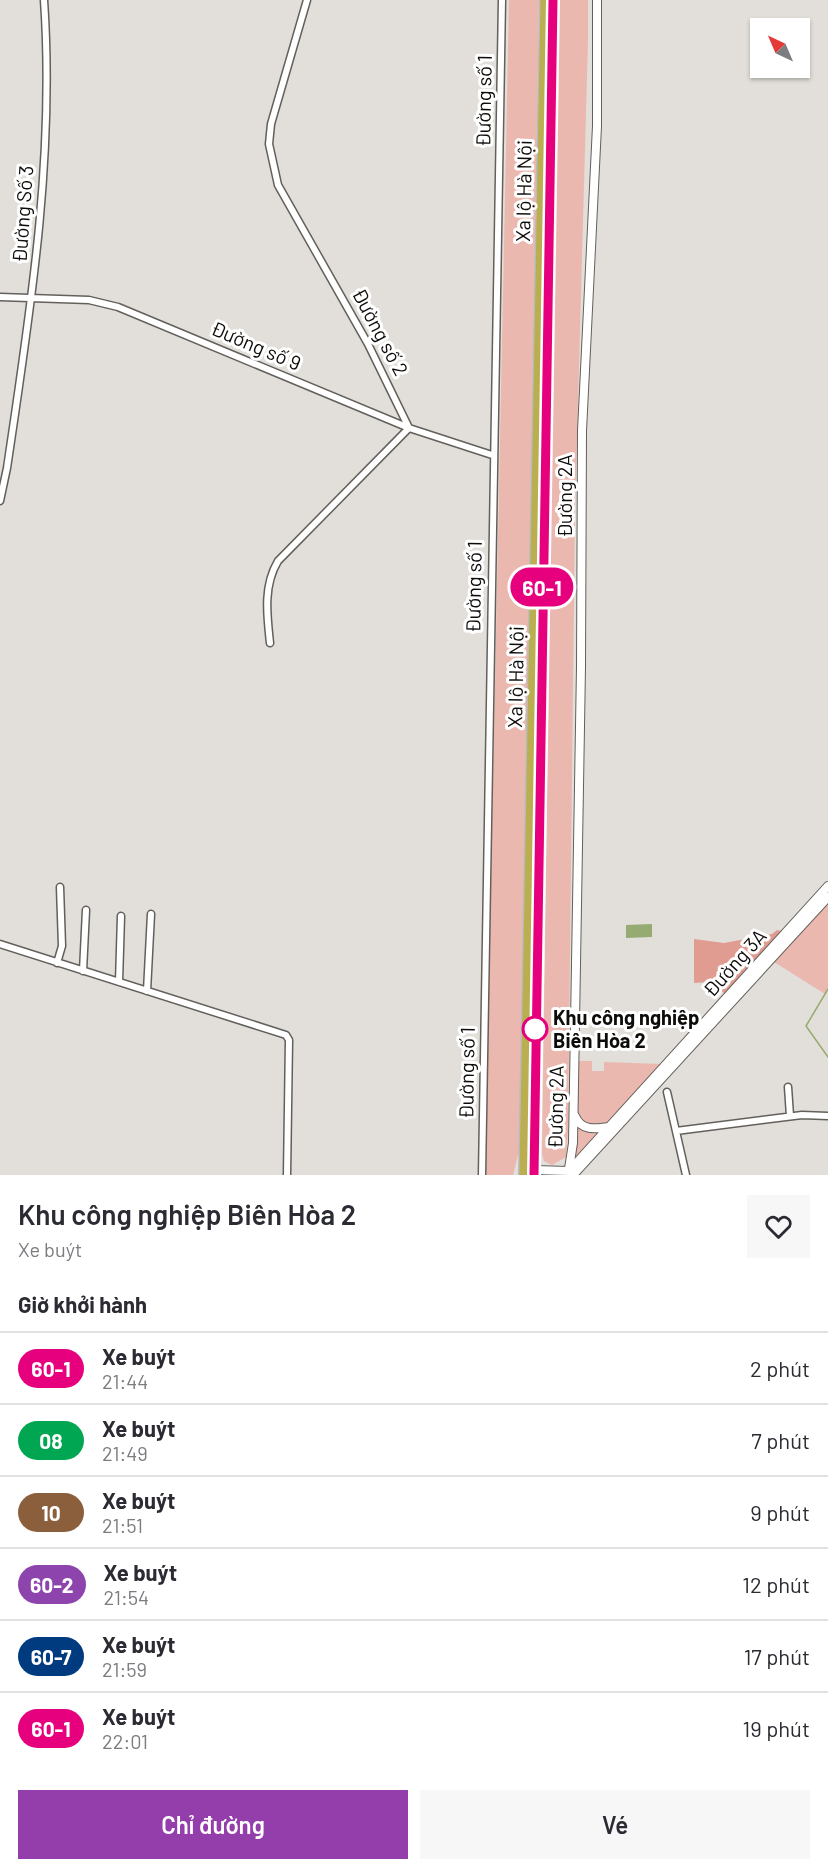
<!DOCTYPE html>
<html lang="vi">
<meta charset="utf-8">
<style>
body{margin:0;font-family:Barlow,sans-serif;background:#f7f7f7;color:#2b2b33;height:100vh;display:flex;flex-direction:column;font-size:22px;white-space:nowrap}
*{box-sizing:border-box;margin:0}
p{font-size:20px;color:#7c7c81}
.icon{flex:none;width:33px;height:33px;fill:none;stroke:currentColor;stroke-width:2;stroke-linecap:round;stroke-linejoin:round}
.map{position:relative;height:1175px;overflow:hidden}
.side{display:flex;flex-direction:column;background:#fff;flex:1}
.side>*{flex:none}
.badge{padding:0 12px;border-radius:20px;font-size:21px;line-height:39px}
.needle{width:39px;rotate:316deg}
.fabs{position:absolute;left:750px;top:18px;display:grid;gap:12px}
.fabs a{display:grid;place-items:center;width:60px;height:60px;border-radius:0px;background:#fff;box-shadow:0 2px 4px #0004;font-size:30px}
.map>.badge{position:absolute;translate:-50% -50%;box-shadow:0 0 0 3px #fff}
h2{padding:0 18px;font-size:22px;line-height:54px}
.round{display:grid;place-items:center;flex:none;width:63px;height:63px;border-radius:0px;background:#f7f7f7}
.overview{display:flex;align-items:center;justify-content:space-between;height:102px;padding:0 18px}
h1{font-size:28px;font-weight:600;line-height:45px}
.button{display:flex;gap:12px;margin-top:auto;padding:12px 18px}
.button a{flex:1;height:69px;border-radius:0px;background:#943eab;color:#fff;font-size:24px;font-weight:600;line-height:69px;text-align:center}
.button a+a{background:#f7f7f7;color:#2b2b33}
ul{padding:0;list-style:none}
li{display:flex;align-items:center;gap:18px;height:72px;padding:0 18px;border-top:2px solid #e1e1e2}
li div{flex:1}
li b{display:block;font-size:22px}
li em{font-style:normal}
li .badge{min-width:66px;font-weight:700;text-align:center}
.map>svg:first-child{display:block}
.green{fill:#ebb8af}
.forest{fill:#e09c91}
.water{fill:#95ab71}
.lines{fill:none;stroke-linecap:round;stroke-linejoin:round}
.stream{stroke:#95ab71;stroke-width:1.5}
.minor-casing{stroke:#63605b;stroke-width:9}
.tertiary-casing{stroke:#63605b;stroke-width:10}
.trunk-casing{stroke:#bbbbba;stroke-width:12}
.minor{stroke:#fff;stroke-width:6}
.tertiary{stroke:#fff;stroke-width:8}
.trunk{stroke:#baae50;stroke-width:9}
.line-casing{stroke:#fff;stroke-width:14}
.line{stroke:#e6007e;stroke-width:9}
.stop-dot{fill:#fff;stroke:#e6007e;stroke-width:3}
.labels{text-anchor:middle;stroke-width:6;stroke-linejoin:round;paint-order:stroke}
.street-label{font-size:20px;fill:#0d0c0a;stroke:#fff}
.stop-label{font-size:20px;font-weight:bold;fill:#0d0c0a;stroke:#fff;text-anchor:start}
</style>
<div class="map">
<svg width="828" height="1175" viewBox="0 0 828 1175">
<rect width="100%" height="100%" fill="#e2dfda"/>
<path class="green" d="M509,0H539L520,1147L513,1175H485Z
M558,0H588V41L575,512L568,1133L566,1157L552,1165L544,1161L542,1154Z
M828,902V989L825,994L774,962Z
M577,1061H592V1071H604V1062L662,1064L607,1126L583,1124L576,1112Z
M576,1122L603,1130L574,1161Z"/>
<path class="forest" d="M777,930L782,931L725,994L711,982L694,983V939L724,943L772,934Z"/>
<path class="water" d="M652,924V937L626,938V925Z"/>
<g class="lines">
<path class="stream" d="M828,989L806,1026L828,1057"/>
<defs>
<path id="minor" d="M0,297L89,300L118,307L409,428L492,455
M0,501L7,468C30,313 55,158 44,0
M270,643C267,615 263,586 278,561L409,428L368,344L278,185L269,144L271,124L307,0
M0,944L286,1035L289,1040L287,1175
M57,963L62,946L60,887
M83,971L86,910
M119,982L121,916
M147,991L151,914
M788,1087L790,1116
M667,1092L686,1175
M676,1131L802,1115L828,1116
M482,1175L502,0"/>
<path id="tertiary" d="M575,1116C581,1131 595,1129 609,1127
M534,1170L569,1171
M570,1170L828,886
M568,1175L573,1143L581,667L582,431L597,126V0
M573,1175L828,897"/>
<path id="trunk" d="M547,288L553,0
M524,1175L545,0
M534,1175L544,481"/>
</defs>
<use href="#minor" class="minor-casing"/>
<use href="#tertiary" class="tertiary-casing"/>
<use href="#trunk" class="trunk-casing"/>
<use href="#minor" class="minor"/>
<use href="#tertiary" class="tertiary"/>
<use href="#trunk" class="trunk"/>
</g>
<g class="lines">
<defs>
<path id="line" d="M534,1175L553,0"/>
</defs>
<use href="#line" class="line-casing"/>
<use href="#line" class="line"/>
</g>
<circle class="stop-dot" cx="535" cy="1029" r="12"/>
<g class="labels">
<g class="street-label">
<text transform="translate(484 101) rotate(-89)" y="7">Đường số 1</text>
<text transform="translate(524 191) rotate(-89)" y="7">Xa lộ Hà Nội</text>
<text transform="translate(23 214) rotate(-86)" y="7">Đường Số 3</text>
<text transform="translate(380 332) rotate(62)" y="7">Đường số 2</text>
<text transform="translate(256 346) rotate(23)" y="7">Đường số 9</text>
<text transform="translate(565 496) rotate(-90)" y="7">Đường 2A</text>
<text transform="translate(474 587) rotate(-89)" y="7">Đường số 1</text>
<text transform="translate(516 677) rotate(-89)" y="7">Xa lộ Hà Nội</text>
<text transform="translate(735 963) rotate(-48)" y="7">Đường 3A</text>
<text transform="translate(467 1073) rotate(-89)" y="7">Đường số 1</text>
<text transform="translate(556 1107) rotate(-89)" y="7">Đường 2A</text>
</g>
<g class="stop-label">
<text x="553" y="1025">Khu công nghiệp<tspan x="553" dy="23">Biên Hòa 2</tspan></text>
</g>
</g>
</svg>
<div class="fabs">
<a><svg class="needle" viewBox="-14 -14 28 28"><path d="M0-13l5 13h-10z" fill="#e53935"/><path d="M0 13l5-13h-10z" fill="#7c7c81"/></svg></a>
</div>
<b class="badge" style="left:542px;top:587px;background:#e6007e;color:#fff">60-1</b>
</div>
<section class="side">
<div class="overview"><div><h1>Khu công nghiệp Biên Hòa 2</h1><p>Xe buýt</p></div><a class="round"><svg class="icon" aria-label="heart" viewBox="0 0 24 24"><path d="M12 20l-8-8c-3-5 5-10 8-4 3-6 11-1 8 4z"/></svg></a></div>
<h2>Giờ khởi hành</h2>
<ul>
<li><span class="badge" style="background:#e6007e;color:#fff">60-1</span><div><b>Xe buýt</b><p>21:44</p></div><em>2 phút</em></li>
<li><span class="badge" style="background:#00a651;color:#fff">08</span><div><b>Xe buýt</b><p>21:49</p></div><em>7 phút</em></li>
<li><span class="badge" style="background:#8b5e3c;color:#fff">10</span><div><b>Xe buýt</b><p>21:51</p></div><em>9 phút</em></li>
<li><span class="badge" style="background:#8e44ad;color:#fff">60-2</span><div><b>Xe buýt</b><p>21:54</p></div><em>12 phút</em></li>
<li><span class="badge" style="background:#003b80;color:#fff">60-7</span><div><b>Xe buýt</b><p>21:59</p></div><em>17 phút</em></li>
<li><span class="badge" style="background:#e6007e;color:#fff">60-1</span><div><b>Xe buýt</b><p>22:01</p></div><em>19 phút</em></li>
</ul>
<div class="button"><a>Chỉ đường</a><a>Vé</a></div>
</section>
